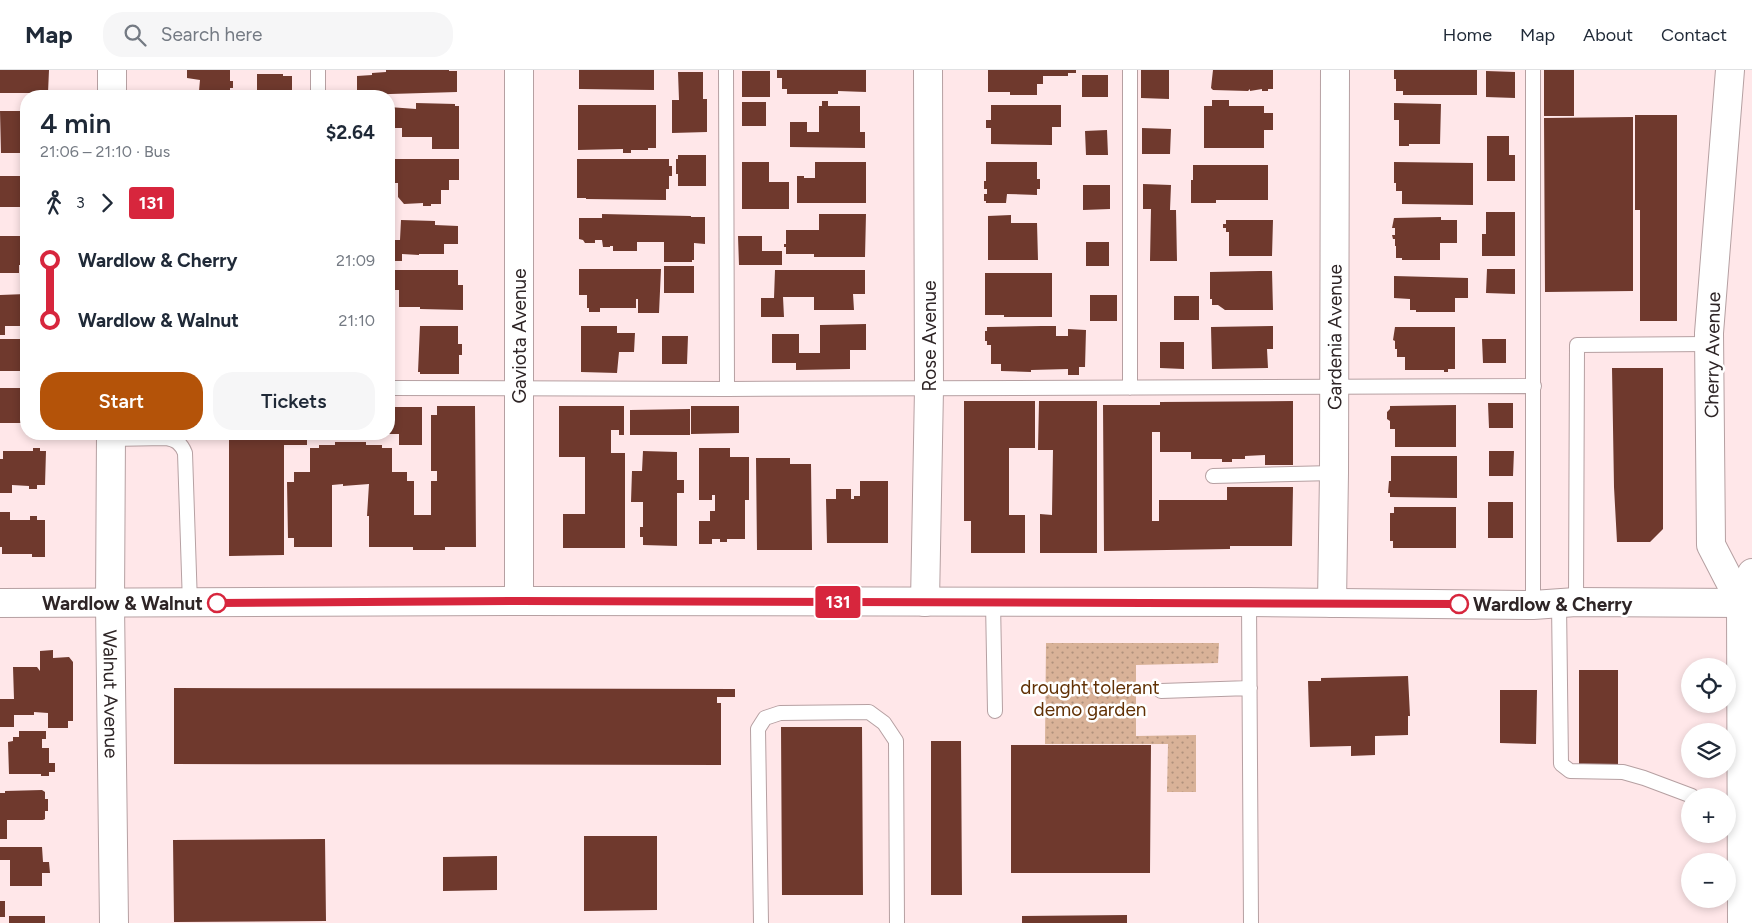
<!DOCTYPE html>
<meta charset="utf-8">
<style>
body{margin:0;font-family:Figtree,sans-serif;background:#f6f6f7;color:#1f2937;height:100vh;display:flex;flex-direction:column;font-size:19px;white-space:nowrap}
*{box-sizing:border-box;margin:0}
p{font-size:16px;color:#747a83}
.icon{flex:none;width:28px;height:28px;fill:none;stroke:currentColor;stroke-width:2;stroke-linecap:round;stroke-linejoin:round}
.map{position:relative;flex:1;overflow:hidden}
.side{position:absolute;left:20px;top:20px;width:375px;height:350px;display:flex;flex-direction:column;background:#fff;border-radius:20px;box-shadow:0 2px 8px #0003}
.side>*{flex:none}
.badge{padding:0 10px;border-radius:4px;font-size:18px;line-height:32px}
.fabs{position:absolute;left:1681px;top:588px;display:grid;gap:10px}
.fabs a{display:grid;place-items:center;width:55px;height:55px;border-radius:50%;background:#fff;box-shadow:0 2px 8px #0003;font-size:25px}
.map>.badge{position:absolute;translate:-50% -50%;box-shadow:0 0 0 2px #fff}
.legs{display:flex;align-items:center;gap:8px;height:55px;padding:0 20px;font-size:16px}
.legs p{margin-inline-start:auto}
.overview{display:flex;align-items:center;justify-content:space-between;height:85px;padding:0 20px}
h1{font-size:28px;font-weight:600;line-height:38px}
.action{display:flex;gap:10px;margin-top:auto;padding:10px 20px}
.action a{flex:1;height:58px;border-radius:20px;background:#b45309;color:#fff;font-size:20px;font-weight:600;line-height:58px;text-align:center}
.action a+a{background:#f6f6f7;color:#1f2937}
ul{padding:0 20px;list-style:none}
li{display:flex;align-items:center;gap:18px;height:60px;font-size:19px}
li i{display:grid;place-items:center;width:8px;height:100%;margin:0 6px;background:currentColor}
li i::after{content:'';width:12px;height:12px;margin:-6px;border:4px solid;border-radius:50%;background:#fff}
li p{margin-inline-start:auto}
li:first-child i{background:linear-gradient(#0000 50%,currentColor 0)}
li:last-child i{background:linear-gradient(currentColor 50%,#0000 0)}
header{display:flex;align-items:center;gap:30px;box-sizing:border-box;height:70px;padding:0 25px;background:#fff;border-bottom:1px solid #e0e1e3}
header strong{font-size:24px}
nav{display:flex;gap:28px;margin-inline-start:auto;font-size:18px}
.search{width:350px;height:45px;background:#f6f6f7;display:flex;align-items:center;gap:12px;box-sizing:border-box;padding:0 18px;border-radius:20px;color:#747a83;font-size:19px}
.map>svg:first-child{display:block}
.park{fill:url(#park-dots)}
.building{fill:#6f392d}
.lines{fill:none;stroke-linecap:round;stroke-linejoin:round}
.lane-casing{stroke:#b6a0a2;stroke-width:16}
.street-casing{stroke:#b6a0a2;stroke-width:30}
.secondary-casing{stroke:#b6a0a2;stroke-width:30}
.lane{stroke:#fff;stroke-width:14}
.street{stroke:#fff;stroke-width:28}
.secondary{stroke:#fff;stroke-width:28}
.line-1-casing{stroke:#fff;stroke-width:11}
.line-1{stroke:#d7263d;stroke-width:8}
.stop-1-dot{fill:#fff;stroke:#d7263d;stroke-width:2.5}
.labels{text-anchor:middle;stroke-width:5;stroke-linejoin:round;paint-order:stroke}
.street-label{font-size:19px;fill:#2e2526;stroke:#fff}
.stop-label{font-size:19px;font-weight:bold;fill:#2e2526;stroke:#fff;text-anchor:end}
.park-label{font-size:19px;fill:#613105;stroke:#fff}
</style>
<header>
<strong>Map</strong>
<div class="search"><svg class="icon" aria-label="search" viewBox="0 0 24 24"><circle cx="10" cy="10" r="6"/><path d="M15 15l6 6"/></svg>Search here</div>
<nav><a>Home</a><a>Map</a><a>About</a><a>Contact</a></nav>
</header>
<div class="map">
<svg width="1752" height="853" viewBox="0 0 1752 853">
<defs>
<pattern id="park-dots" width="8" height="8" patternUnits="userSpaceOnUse" patternTransform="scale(1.25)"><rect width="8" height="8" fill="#d9b298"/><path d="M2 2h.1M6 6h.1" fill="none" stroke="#b0917c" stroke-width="1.8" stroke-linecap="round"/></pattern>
</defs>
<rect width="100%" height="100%" fill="#ffe7e9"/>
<path class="park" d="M1046,573H1219L1218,593L1136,595V666L1196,665V722H1167L1168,674H1045Z"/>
<path class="building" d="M0,0H49L48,23H0Z
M187,0H230V11H233V18H230V21H199L200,10L187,8Z
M386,0H449V1H457V22L357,25V6L372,5V3L386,2Z
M579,0H654V20L579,19Z
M777,0H866V22L838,21V24H787V19H782V8H777Z
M988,0H1076V3H1068V6H1043V14H1037V25H1010V22H988Z
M1141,0H1169V29L1141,28Z
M1213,0H1273V19H1268V21H1262V19L1250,21V19L1248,21L1213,20L1211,18Z
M1394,0H1477V25H1403V21H1396V9H1394Z
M1544,0H1574V46H1544Z
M742,1H770V27H742Z
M1486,1L1515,2V28L1486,27Z
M678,2H703V29H707V62L672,63V30H679Z
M257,4H283V6H292V26H257Z
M1082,5H1108V27H1082Z
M1212,30H1229V36H1264V43H1273V60H1264V78H1204V36H1212Z
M822,31H828V36H860V62H865V78L790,77V52H807V62H819V36H822Z
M742,32H766V56H742Z
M416,33L455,34V36H459V79H432V67H402V58H389V37L416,39Z
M1394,33L1441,34L1440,74H1409V76H1399V50H1394Z
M578,35H656V78H648V80H631V83H623V79L578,80Z
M991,35H1061V57H1052V75L991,74V58H986V50H991Z
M0,41H26V83H1Z
M1635,45H1677V251H1640V140H1635Z
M1633,47V221L1545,222L1544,48Z
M1142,58L1171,59L1170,84H1142Z
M1107,60L1108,85H1086L1085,61Z
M1487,66H1509V85H1515V111H1487Z
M678,85H706V116H678V104H676V89H678Z
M392,89H459V110H449V120H441V134H431V136H423V133L404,134L398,127V113H392Z
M577,89H669V96H672V106H669V119H666V130L586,129V128H577Z
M742,92H769V112H789V139H742Z
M815,92H866V133H797V106H804V108H815Z
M986,92H1037V109H1040V119H1037V125L1007,124L1006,133H986V131H984V124H987V119H984V111H986Z
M1394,92L1473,93V135L1402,134V121H1396V113H1394Z
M1193,95H1268V130H1216V133H1191V110H1193Z
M0,106H26V137H0Z
M1143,114L1171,115L1170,140H1176L1177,191H1150L1151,139H1143Z
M1083,115H1110V139L1083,140Z
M1486,142H1515V186H1482V164H1486Z
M602,144L691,146V147H705V174L694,173V190H692V192H664V172H637V181H613V176H610V177H603L602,170H595V173H585L583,170L579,169V148H602Z
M819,144H866L865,187H814V184H786V177H784V174H786V160H819Z
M1011,145V153H1037L1038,190H988V146Z
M1441,147V150H1457V173H1440V190H1402V188H1396V176H1395V169H1393L1392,165H1395V158H1392L1394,148Z
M401,150L435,151V155L458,156V174H444V184H419V185L402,184V191H389V170H400Z
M1226,150H1273L1272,186H1229V162H1226V158H1223V154H1226Z
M0,166H26V195H19V203H0Z
M738,166H762V181H782V195H739Z
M1086,172H1109V196H1086Z
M664,196H694V223H664Z
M579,199H661L659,243H638V229H636V238H600V242H589V238H587V225H579Z
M1487,199H1515V224L1486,223Z
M389,200H458V215H463V240L420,239V237H399V220H389Z
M775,200H865V224H853L854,240H814V227H783L784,247H761V228H774Z
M1260,201H1272L1273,240H1225L1218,235H1212V229H1210V202Z
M985,203H1052V247H1004V245H985Z
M1394,206L1468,208V228H1455V242H1416V240H1410V229L1394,228Z
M26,224V256H5V265H0V225Z
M1090,225H1117V251H1090Z
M1174,226H1199V250H1174Z
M866,254V280H850V299L796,300V293H772V264H799V283H820V255Z
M420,256H458V274H462V285H459V304H420V302H418Z
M581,256H617V263H635L634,282H619L617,303L581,302Z
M1042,256H1056V266H1068V259L1086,260L1085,297H1079V305H1068V299L1031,300V302L1001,301V294H991V275H987V271H985V261H987V257Z
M1273,256V279H1267L1268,298L1212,299L1211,257Z
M1395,257H1455V299H1448V302H1444V300H1405V287H1397V279H1395V271L1393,270Z
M662,266H688L687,294H662Z
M0,269H26V301H0Z
M1482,269H1506V293H1483Z
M1160,272H1184V299L1160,298Z
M1612,298H1663V459L1650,472H1617L1614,417Z
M0,318H26V353H0Z
M964,331H1035V378H1009V445H1025V483H971V451H964Z
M1039,331H1097V483H1040V444L1052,445L1053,380H1038Z
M1293,331V395H1265V385L1245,386V389H1232V392H1222V389H1191V382H1160V362H1152V451H1159V430H1227V417H1293L1292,476H1230V479L1104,481L1103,335H1160V332Z
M1488,333H1513V358H1489Z
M1456,335V377H1395V359H1390V351L1387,349V342L1390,339V336Z
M437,336H475L476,477H445V480H413V477H369V446H367L369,414L343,416V414L332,415V477H294V468H288L287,412H294V402H310V378H319V375H335V372H366V375H382V378H392V402H407V411H414V445H431V411H437V401H431V345H437Z
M559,336H624V365H619V360H611V383H625V478H563V444H585V387H559Z
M691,336H739V363L691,364Z
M389,337H422V375H399V364H389Z
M690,339V365H630V340Z
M200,364H320V365L307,366V375H284V485L229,486V368L200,370Z
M33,378H40V381H46L45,415H37V419H29V416L12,415V423H0V389H3V381H33Z
M699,378H730V387H749V430H745V469H727V472H720V469H712V474H699V451H710V441H715V425H712V430H699Z
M643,381L677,382V410H684V423H677V476L643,475V467H640V457H643V432H631L632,401H642Z
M1489,381H1514L1513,406H1489Z
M1391,386H1457V428L1390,427V423H1388L1389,411H1391Z
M756,388H790V394H811L812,480H757Z
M860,411H888V473H827L826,429H836V419H851V429H854V426H860Z
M1488,432H1513V468H1488Z
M1394,437H1456V478H1393V471H1390V443H1394Z
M0,442H10V450H30V446H37V450H45V487H32V484H2V477H0Z
M53,580V588L69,587L73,592V651H68V658H48V643L34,642V645H14V657H0V629H14L13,597H37L40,601V581Z
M1579,600H1618V694H1579Z
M1408,606L1410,646H1408V665L1375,666V685L1351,686V676L1310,677L1308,611H1321V608Z
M174,618L735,619V627H717V633H721V695L174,694Z
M1500,620H1537L1536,674L1500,673Z
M781,657H862L863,825H782Z
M19,661H46V669H42V678H49V693H55V702H49V706H41V704H9L8,672L13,671V667H19Z
M931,671H961L962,825H931Z
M1011,675H1151L1150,803H1011Z
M42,720L45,722V729H48V741H45V749L43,750H7V769H0V723H5V721Z
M584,766H657V840L584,841Z
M325,769L326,851L174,852L173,770Z
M0,777H42L43,792H49L50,803H42V816H10V790H0Z
M497,786V820L443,821V787Z
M0,831H5V847H0Z
M1127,845V853H1022V846Z
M9,846H45V853H9Z"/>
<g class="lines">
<defs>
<path id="lane" d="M318,0V26
M726,0L727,319
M1533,0V535
M389,318L727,319L1534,316
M1130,318V0
M110,369L166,368C176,370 181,373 185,383L190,534
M1213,406L1334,403
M993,532L995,641
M1249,532L1251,853
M1576,532L1577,275L1709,274
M1559,533L1561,694L1570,701L1623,702L1644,708L1692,726
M1161,621L1250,618
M761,853L758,659L765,648L780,643L869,642L884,653L896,671L897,853"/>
<g id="street">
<path d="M519,531V0"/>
<path d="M925,532L929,319L928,0"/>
<path id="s1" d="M1332,533L1334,403L1335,0"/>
</g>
<g id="secondary">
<path d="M1730,0L1709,263L1711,475L1741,533"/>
<path d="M112,26V0"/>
<path id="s2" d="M111,364L110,534L114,853"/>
<path d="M0,533L519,531L1249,532L1533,535L1576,532L1741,533"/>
<path d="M1742,853L1741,533L1752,503"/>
</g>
</defs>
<use href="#lane" class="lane-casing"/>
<use href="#street" class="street-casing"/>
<use href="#secondary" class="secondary-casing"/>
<use href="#lane" class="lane"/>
<use href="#street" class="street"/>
<use href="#secondary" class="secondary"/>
</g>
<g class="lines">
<defs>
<path id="line-1" d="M217,533L519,531L1459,534"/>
</defs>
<use href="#line-1" class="line-1-casing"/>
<use href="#line-1" class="line-1"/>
</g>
<g class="stop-1-dot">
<circle cx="217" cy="533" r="9"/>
<circle cx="1459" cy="534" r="9"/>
</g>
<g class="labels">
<g class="street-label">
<text transform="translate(519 266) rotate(-90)" y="7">Gaviota Avenue</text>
<text transform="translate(929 266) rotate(-90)" y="7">Rose Avenue</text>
<text dy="7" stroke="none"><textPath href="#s1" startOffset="266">Gardenia Avenue</textPath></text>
<text transform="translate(1712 285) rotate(-89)" y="7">Cherry Avenue</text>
<text dy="7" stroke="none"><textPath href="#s2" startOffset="260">Walnut Avenue</textPath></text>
</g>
<g class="stop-label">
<text x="203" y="540">Wardlow &amp; Walnut</text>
<text x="1473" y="541" text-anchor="start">Wardlow &amp; Cherry</text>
</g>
<g class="park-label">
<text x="1090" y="624">drought tolerant<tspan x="1090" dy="22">demo garden</tspan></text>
</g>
</g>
</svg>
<div class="fabs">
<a><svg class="icon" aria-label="locate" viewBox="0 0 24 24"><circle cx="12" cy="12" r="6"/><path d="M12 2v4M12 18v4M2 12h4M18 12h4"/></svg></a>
<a><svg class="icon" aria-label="layers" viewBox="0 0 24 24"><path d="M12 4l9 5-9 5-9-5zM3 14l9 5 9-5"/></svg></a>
<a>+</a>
<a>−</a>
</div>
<b class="badge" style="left:838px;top:532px;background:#d7263d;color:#fff">131</b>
<section class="side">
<div class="overview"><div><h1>4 min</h1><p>21:06 – 21:10 · Bus</p></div><b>$2.64</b></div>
<div class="legs"><svg class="icon" aria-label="walk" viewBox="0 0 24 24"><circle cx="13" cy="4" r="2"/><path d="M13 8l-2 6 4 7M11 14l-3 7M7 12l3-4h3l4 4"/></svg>3<svg class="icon" aria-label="forward" viewBox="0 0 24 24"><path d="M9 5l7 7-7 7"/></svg><b class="badge" style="background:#d7263d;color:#fff">131</b></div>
<ul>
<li><i style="color:#d7263d"></i><b>Wardlow &amp; Cherry</b><p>21:09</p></li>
<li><i style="color:#d7263d"></i><b>Wardlow &amp; Walnut</b><p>21:10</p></li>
</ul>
<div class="action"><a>Start</a><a>Tickets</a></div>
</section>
</div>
